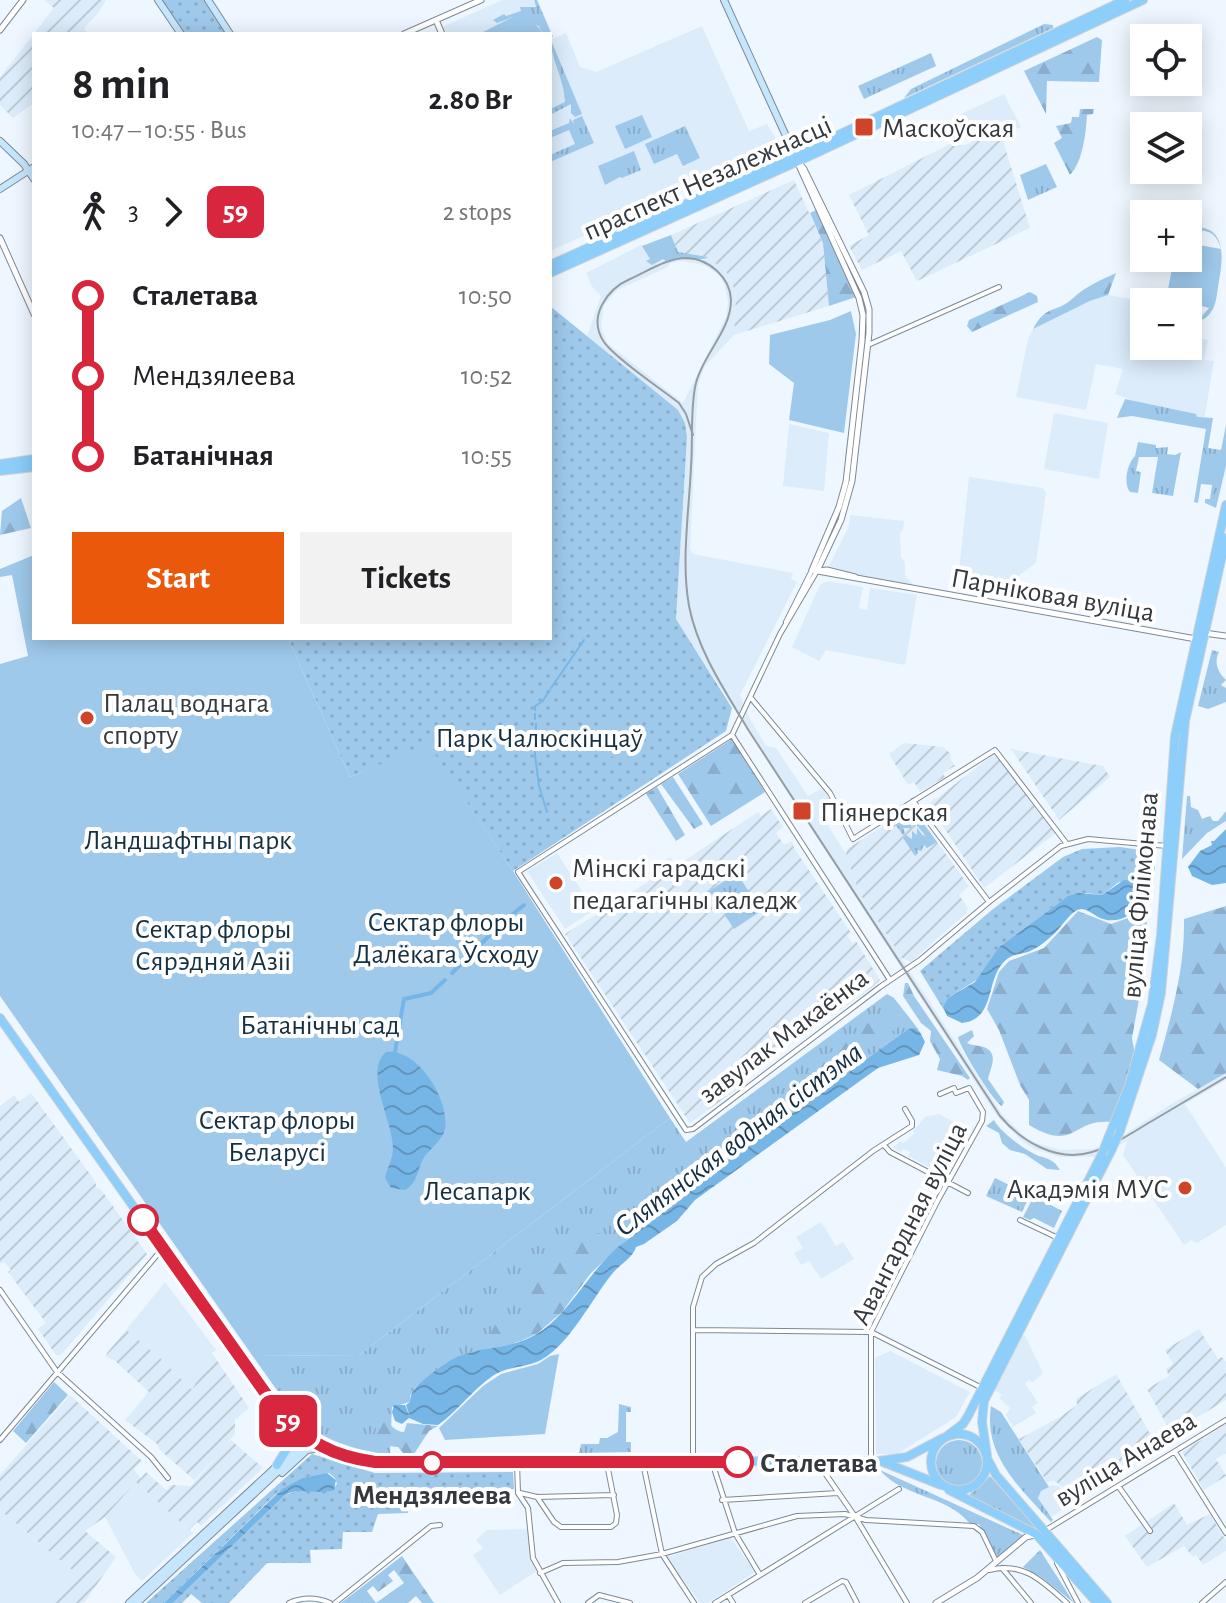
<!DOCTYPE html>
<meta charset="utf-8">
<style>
body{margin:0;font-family:"Alegreya Sans",sans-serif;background:#f2f2f2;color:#202124;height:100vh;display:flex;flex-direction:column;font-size:30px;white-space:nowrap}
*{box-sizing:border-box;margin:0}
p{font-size:26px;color:#757577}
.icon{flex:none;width:44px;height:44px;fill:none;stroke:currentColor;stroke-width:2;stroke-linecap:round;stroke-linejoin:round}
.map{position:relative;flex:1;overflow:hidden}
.side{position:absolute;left:32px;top:32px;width:520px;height:608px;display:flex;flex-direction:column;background:#fff;border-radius:0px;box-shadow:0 4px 20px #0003}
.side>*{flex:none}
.badge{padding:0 16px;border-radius:12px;font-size:28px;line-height:52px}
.controls{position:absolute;left:1130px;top:24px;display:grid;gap:16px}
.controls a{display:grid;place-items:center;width:72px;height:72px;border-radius:0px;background:#fff;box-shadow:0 4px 20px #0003;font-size:40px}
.map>.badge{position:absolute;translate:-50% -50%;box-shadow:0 0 0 4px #fff}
.legs{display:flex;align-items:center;gap:12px;height:88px;padding:0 40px;font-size:26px}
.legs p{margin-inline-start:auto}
.overview{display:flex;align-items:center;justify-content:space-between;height:136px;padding:0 40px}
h1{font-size:44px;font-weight:700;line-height:60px}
.primary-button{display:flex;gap:16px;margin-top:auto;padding:16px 40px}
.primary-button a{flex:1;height:92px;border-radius:0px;background:#ea580c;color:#fff;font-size:32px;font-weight:700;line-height:92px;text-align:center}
.primary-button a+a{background:#f2f2f2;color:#202124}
ul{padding:0 40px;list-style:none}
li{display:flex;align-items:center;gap:28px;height:80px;font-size:30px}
li i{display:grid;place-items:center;width:12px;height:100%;margin:0 10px;background:currentColor}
li i::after{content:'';width:20px;height:20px;margin:-10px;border:6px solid;border-radius:50%;background:#fff}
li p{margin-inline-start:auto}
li:first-child i{background:linear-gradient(#0000 50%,currentColor 0)}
li:last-child i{background:linear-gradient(currentColor 50%,#0000 0)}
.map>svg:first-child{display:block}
.built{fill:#dcecfa;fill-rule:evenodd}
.industrial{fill:url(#industrial-furrows)}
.grass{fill:url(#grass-tufts)}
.forest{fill:url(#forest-firs)}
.park{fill:url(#park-dots)}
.garden{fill:#9fc9eb}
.water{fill:url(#water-waves)}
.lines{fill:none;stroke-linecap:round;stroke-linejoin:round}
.stream{stroke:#76b6e7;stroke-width:2}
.canal{stroke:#76b6e7;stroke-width:4}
.minor-casing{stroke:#7c8a95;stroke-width:6}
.tertiary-casing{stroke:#7c8a95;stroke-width:7}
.secondary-casing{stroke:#7c8a95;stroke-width:8}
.primary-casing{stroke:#d2d3d5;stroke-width:10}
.minor{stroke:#fff;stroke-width:4}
.tertiary{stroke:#fff;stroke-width:5}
.secondary{stroke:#c6e6fd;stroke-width:6}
.primary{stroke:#8dcefb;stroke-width:8}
.rail{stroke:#959da3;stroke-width:2}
.primary-bridge-casing{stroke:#d2d3d5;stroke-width:10;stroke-linecap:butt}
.primary-bridge{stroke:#8dcefb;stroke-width:8}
.line-1-casing{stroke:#fff;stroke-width:18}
.line-1{stroke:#d7263d;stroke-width:12}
.poi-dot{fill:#cf4429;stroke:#fff;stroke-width:3}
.stop-1-dot{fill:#fff;stroke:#d7263d;stroke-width:4}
.labels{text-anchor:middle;stroke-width:8;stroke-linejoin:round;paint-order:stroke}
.poi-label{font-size:28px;fill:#33393e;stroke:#fff;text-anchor:start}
.street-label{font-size:28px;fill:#33393e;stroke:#fff}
.park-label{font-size:28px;fill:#143044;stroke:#fff}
.stop-label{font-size:28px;font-weight:bold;fill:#33393e;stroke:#fff;text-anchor:start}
.water-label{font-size:30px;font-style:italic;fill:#132e43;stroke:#fff}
</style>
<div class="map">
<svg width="1226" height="1603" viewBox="0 0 1226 1603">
<defs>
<pattern id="industrial-furrows" width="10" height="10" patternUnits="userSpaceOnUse" patternTransform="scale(2)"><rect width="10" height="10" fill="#dcecfa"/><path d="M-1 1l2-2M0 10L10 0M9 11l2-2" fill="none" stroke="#bdcbd7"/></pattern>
<pattern id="grass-tufts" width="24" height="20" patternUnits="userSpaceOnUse" patternTransform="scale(2)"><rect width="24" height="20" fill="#9fc9eb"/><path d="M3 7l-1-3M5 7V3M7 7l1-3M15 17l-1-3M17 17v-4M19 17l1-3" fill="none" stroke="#89adcb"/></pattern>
<pattern id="forest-firs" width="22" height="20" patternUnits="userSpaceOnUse" patternTransform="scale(2)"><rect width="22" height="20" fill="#9fc9eb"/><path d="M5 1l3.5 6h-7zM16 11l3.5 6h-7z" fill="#89adcb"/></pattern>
<pattern id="park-dots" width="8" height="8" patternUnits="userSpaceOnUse" patternTransform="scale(2)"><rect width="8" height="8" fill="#9fc9eb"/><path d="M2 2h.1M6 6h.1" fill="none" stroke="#89adcb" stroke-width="1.8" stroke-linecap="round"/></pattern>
<pattern id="water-waves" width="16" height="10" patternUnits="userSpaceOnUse" patternTransform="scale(2)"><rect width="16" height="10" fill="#76b6e7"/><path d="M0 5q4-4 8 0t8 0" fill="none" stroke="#6195bd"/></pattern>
</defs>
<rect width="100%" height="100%" fill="#eef7ff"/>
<path class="built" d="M502,0H533L547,34H446L442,27Z
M702,26L749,131L767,124L781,147L550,251V40L566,33L580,67L596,72Z
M1004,94L1021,127L992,140L989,134L974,141L961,114Z
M641,245L708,257L727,273L736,293L734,335L705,366L698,384L690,549L693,554L793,573L791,579L797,582L740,695L750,719L766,746L776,748L808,796L822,788L832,802L819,811L846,854L859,892L1002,1114L1024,1136L1036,1143L1061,1150L1094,1149L1127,1133L1171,1104L1226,1073V1080L1185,1104L1226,1168V1225L1197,1243L1191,1240L1184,1245L1123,1155L1127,1141L1095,1157H1060L1034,1149L1023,1142L997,1116L676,619L687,437L613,357L587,336L601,296L593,288L586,273ZM682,261L704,265L719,275L724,283L728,301L726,317L683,403L607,343L601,326L604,305L617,290L666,268L671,263Z
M1108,295L1148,302H1144V346H1188V336L1208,340L1204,360L1214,361L1203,426L1115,394L1123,369L1096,364L1086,410L1016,397L1028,339L1033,329L1090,301Z
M1054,413L1108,423L1099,479L1044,469Z
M789,424L829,433L824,491L783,486Z
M969,477L1043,488L1046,493L1036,563L1011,581L1000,597L957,589Z
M850,515L904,521L903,530L900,533L901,557L905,562V576L914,585L867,578L829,566L849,526Z
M826,581L863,587L859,608L867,610L870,588L917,595L905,665L826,650L819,661L792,647L820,585Z
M557,853L594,910L565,929L527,871Z
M939,1114L967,1129L966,1135L944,1175L908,1156L910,1152L903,1149L901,1152L893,1148L900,1141L903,1143L914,1134L913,1131L925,1117Z
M821,1222L836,1246L843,1242L854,1259L821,1279L809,1261L801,1265L794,1253L803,1248L796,1237Z
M165,1282L216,1350L212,1353L193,1391L158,1356L126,1330Z
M1025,1335L1043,1373L1032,1383L1030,1380L1025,1383L1038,1403L1032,1407L1036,1413L1013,1427L1006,1415L1010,1408L999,1398L1002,1395L994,1390L1021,1337Z
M890,1351L970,1392L956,1417L897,1454H876L875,1358Z
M136,1482L193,1533L142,1581L135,1574L105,1517Z
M1052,1485L1060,1487L1077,1501L1051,1517L1038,1498L1041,1491Z
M0,1510L72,1570L45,1603H0Z
M528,1529L531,1562L537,1571L500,1595L473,1555L483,1548L476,1540L487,1530Z
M731,1538L755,1572L708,1603H700L667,1557Z"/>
<path class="industrial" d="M44,0H106L100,11L85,27L84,30L91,34H34V103L13,118L0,105V77L54,8Z
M989,133L992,140L1000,136L1003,141L1030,228L917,281L901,251L862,270L849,246L869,235L849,195L958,140L960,145H965Z
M794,180L823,243L829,306L734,335L736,293L727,273L708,257L678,252L671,235Z
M904,743L943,747L951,754L950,758L955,766L943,773L945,777L920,792L914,782L908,785L889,754Z
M1011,749L1103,766L1110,777L1059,820Z
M995,753L1057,832L984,888L929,805L934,798L936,799Z
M771,809L783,827L776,833L784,845L792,841L794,848L851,933L847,935L851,941L853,943L856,941L880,980L869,990L744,1077L747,1082L690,1123L565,934L665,871L661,863L670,857L676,866L758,812L761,816Z
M907,811L916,813L969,886L959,895L968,908L966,913L911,962L902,958L859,892L846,854L847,849Z
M31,1093L95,1181L97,1189L100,1188L147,1254L61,1355H56L38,1329L46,1323L8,1272L11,1270L4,1262L0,1264V1106L14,1095L19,1102Z
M1199,1329L1218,1359L1222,1357L1226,1362V1400L1171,1433L1147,1389L1169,1376L1166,1369L1173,1364L1165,1350Z
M126,1330L158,1356L192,1390L212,1353L249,1408L235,1420V1434L226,1445L231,1440L263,1468L201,1526L197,1522L189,1530L136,1482L105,1517L85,1531L116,1557L84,1603H45L72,1570L0,1510V1475L70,1395L142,1461L134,1469L139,1476L141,1478L146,1472L166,1490L171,1485L191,1486L220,1453L194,1480L161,1451L156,1443L125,1420L149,1392L114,1360L106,1357L107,1353Z
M1116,1374L1157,1446L1097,1484H1093L1087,1474L1081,1478L1087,1489L1074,1496L1055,1481L1047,1482L1019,1439L1060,1417L1077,1405L1076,1399Z
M1226,1424V1453L1216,1459L1226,1476L1204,1490L1182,1452Z
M1174,1503L1187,1525L1210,1514L1226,1541V1551L1203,1565L1196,1555L1193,1557L1184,1546L1147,1567L1125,1536Z"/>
<path class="grass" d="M534,0H537L553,37L550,38L582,114L575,117L571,113V104L550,115V109L565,102C564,77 550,59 550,34H543L539,26L513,17L497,23L493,20L504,14L506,16L521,11L520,7H536Z
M1044,24L1053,25V28L904,98L911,89Z
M931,53L936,66L864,99L858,86Z
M642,115L652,137L625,149L615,126Z
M582,116L594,143L550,162V155L575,144L569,130L550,138V131L569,123L570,118L574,124L573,120Z
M685,126L700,158L683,166L677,154L654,164L645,144Z
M634,151L641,170L622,178L620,177L605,185L598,166Z
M1046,164L1057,187L1028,200L1020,175Z
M671,235L678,252L708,257C698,263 680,256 666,261L663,259L652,265L646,261L650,259L642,246Z
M1125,399L1196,414L1197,417L1213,418L1208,448L1221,450L1226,425V466L1216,508L1205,503V499H1210L1212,485L1201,484L1198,503L1194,502L1206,429L1132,416L1117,418Z
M1138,442L1156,445V448L1168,447L1167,454L1175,455L1181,452L1173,496L1152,493L1158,457H1139L1136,471L1141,472L1138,493L1130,492C1123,483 1127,464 1135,456Z
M1212,650L1219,652C1214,662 1217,671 1226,680L1221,685L1226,688V702L1208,709L1198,706Z
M1187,796H1190L1191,807L1198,810L1202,819L1210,816L1213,821H1218L1226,811V821L1207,833L1182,859Z
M907,811L916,813L937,842L927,848L924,845L921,851L917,850L918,853L915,856L903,838L906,835L912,839V831L917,835V828L924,837L926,836L912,820L910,822L912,828H903L905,833L903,835L892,820Z
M737,873L761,911L734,929L709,891Z
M887,994L894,998L919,1030L908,1029L660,1209L514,1344L468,1353L446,1363L416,1387L410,1396V1402L392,1407L390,1455C306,1442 298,1419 252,1355L358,1356L670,1118L686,1142Z
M995,1178L1030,1195L1022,1212L986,1196Z
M1034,1196L1062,1211L1054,1228L1034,1218L1030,1220L1023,1217Z
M619,1404L631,1407V1412H626V1442H631V1452L579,1453L581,1444H599L600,1438H607L618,1432Z
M991,1406L1001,1412L1049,1487L1041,1491L1038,1498L1053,1520L1051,1522C1021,1489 983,1456 991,1406Z
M936 1463a23 23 0 1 1 46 0a23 23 0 1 1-46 0Z
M880,1470L1023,1535L1022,1538L998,1559L979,1524H970C948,1495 903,1498 880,1470Z
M990,1476L1035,1526L1037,1530L968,1496Z
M1040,1550L1074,1603L1041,1577L1023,1567Z"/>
<path class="forest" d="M1097,37L1102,40L1099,82L1047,81L1046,114L1024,71Z
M1080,109H1094L1093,114L1087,115C1086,132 1083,162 1070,175L1054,143L1062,138L1056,126L1071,123L1072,117H1079Z
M816,210L856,297L829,306L823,243L810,213Z
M1116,273L1108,295L1090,301L1033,329C1046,304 1055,314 1072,299C1086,286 1099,281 1116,273Z
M1030,292L1037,296L1038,302L972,332L967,326L969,320Z
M21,498L31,528L0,535L2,511Z
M732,739L765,792L711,826L678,774Z
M673,777L703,824L694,829L661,784Z
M657,787L685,835L676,841L646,794Z
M1226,906V1073L1198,1089L1159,1060C1172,1013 1185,968 1184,919Z
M1142,907L1147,908L1146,961L1132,1038L1135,1055L1112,1122C1071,1118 1076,1153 1029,1125V1100L1020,1085L999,1030L987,1009L999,972L1009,961L1044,948L1078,911L1111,924L1128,918Z
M905,983H908L914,996L970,1078L968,1080L962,1076L937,1070L940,1059L930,1041L931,1031L921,1023L903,996Z
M871,1021L900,1026L826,1079L809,1069Z
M972,1030L974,1036L967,1043C972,1046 981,1045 986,1048C999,1055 990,1069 988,1079L1004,1102L1002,1106C994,1103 959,1046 958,1037Z
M994,1120C1000,1132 1026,1151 1039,1156C1049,1159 1054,1160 1060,1170L1047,1169L1025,1154L1010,1150L1002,1143L999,1133L986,1126Z
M589,1229L621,1243L591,1273L562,1312L538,1333L521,1341L490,1349L488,1337L498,1320L520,1327L536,1304L530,1289L542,1275L546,1276Z
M54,1382L68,1395L26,1443L13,1431Z
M386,1419C390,1425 396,1432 404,1432L407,1423L438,1426L429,1431L414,1454H404L398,1447C387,1447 380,1442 375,1433L378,1421Z
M402,1556L434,1603H422L416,1596L408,1603H376L404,1583L394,1570L388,1575L393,1581L378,1592L373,1586L367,1591L376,1603H341Z"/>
<path class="park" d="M161,0H206L229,34H184Z
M550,306L678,410L685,423L687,437L676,619L732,708L726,731L513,871L428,745L350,777L288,638H550Z
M1120,847L1155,852L1154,885L1142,892L1141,887L1119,882L1102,895L1085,893L1064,899L999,947L978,979L948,998L944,1010L920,971L993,909L1063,857L1082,849Z
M312,1454L375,1473L513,1472L514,1489L409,1495L408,1513L378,1514L372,1532H343L342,1549L310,1550L311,1563H267L229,1603H202L191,1594L182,1603H173L285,1495L297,1491H331L337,1484L335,1478L329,1473L302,1478L278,1492L164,1603H146Z"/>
<path class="garden" d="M513,17C526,18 537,22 543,34H479Z
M1199,227C1226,230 1223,258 1219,281C1217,291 1217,304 1211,312C1206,320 1198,322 1189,322L1188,319L1202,316L1209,308L1188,302H1167L1166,300L1174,258H1188V243L1221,249C1217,231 1203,226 1188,235V231Z
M851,311L856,334L844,433L789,420L794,383L769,364L770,335L830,320Z
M34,555V638H288L350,777L428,744L513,871L670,1118L358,1356L252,1355L0,996V664L28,656L12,575L0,577V569Z
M603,717L623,718L621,741L636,742L635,758L603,756Z
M559,1354L545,1434L445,1440L439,1428L483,1386L501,1374L538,1364L550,1356Z"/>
<path class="water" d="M1226,829V883L1212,885L1192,876L1188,867L1200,851L1212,845L1211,841H1214Z
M1124,880L1134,881L1141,887V904C1130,918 1114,925 1098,917C1093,914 1087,909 1081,909C1071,910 1061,928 1054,934C1046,941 1038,948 1028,952C1022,954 1016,954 1010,957C983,973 999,1019 962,1023L947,1016L943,1007L948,998L975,982L999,947L1068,896L1078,893L1102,895Z
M915,1028L920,1032L925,1042L919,1055L878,1068L695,1200L677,1221L644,1244L636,1247C633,1258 619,1265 612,1274C591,1300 570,1344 541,1360C526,1368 508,1366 494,1375C473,1389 458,1411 438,1425L423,1424L409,1418L402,1424L395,1421L392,1412L394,1405H405L410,1417L406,1405L410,1402C410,1391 418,1385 426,1378C436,1370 446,1362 457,1357C480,1347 506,1349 529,1338C570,1320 591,1261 633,1236L635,1231L660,1209L908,1029Z
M386,1052C418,1048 450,1100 445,1129C443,1140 429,1149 423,1159C417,1171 417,1184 405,1190L391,1188L385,1178C387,1168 393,1159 393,1148C393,1121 363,1072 386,1052Z
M327,1473L336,1480L334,1490C318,1496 301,1486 285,1495L173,1603H164L282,1489L302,1478Z"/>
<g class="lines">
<path class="stream" d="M551,688L584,640
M542,702L550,690
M535,710V706L540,703
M535,714V719
M536,724L535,755L539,786L547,812"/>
<path class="canal" d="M497,927L524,905
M452,973L493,932
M395,1052L404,999L431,993L445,980"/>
<defs>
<path id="minor" d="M868,345L999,287
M817,571L780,634L732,735L518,872L686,1130L693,1129L880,987L920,960L989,902L1061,846L1088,839L1167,846
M786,622L812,570
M751,698L830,793L853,839L995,750L1067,844
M732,735L890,980
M913,801L989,902
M884,1145L890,1152L968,1193
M1020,1220L1058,1238
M0,1290L57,1372L151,1457L168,1478
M694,1330L871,1332L982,1388
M0,1440L163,1248
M1175,1452L1226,1533
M693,1459V1307L702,1277L716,1264L754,1243L873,1151L912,1126V1121L905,1109
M871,1461V1332L938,1200L982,1121L983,1112L969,1088L956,1093L954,1088L940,1094
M517,1462L518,1493L528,1508L533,1558L558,1603
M712,1462L735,1533L760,1575
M643,1463L662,1554L694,1603
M818,1463L856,1518L907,1603
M1119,1487L1150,1531
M520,1493L537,1497L614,1495
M537,1497L554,1522L561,1527H611L616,1523L617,1515L607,1464
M722,1500L838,1493
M1046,1530L1226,1420
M1057,1563L1078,1603
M1002,1568L1031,1603
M989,1570C1024,1561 1043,1582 1067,1603
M540,1573L563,1563L618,1562L662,1554L797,1516L845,1514L866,1520L974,1526L982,1532L996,1561
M728,1595L733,1603
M289,1603C303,1597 316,1597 330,1603
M335,1603L431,1526L440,1525
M588,1603L599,1595L630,1603
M715,1603L899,1489
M805,1603L842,1581L846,1582L857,1603
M1202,1603L1226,1582"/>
<path id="tertiary" d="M436,20L442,34
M0,30L23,0
M404,34L481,0
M797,161L859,298L863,315L862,341L846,482L839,507L812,570L1196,639
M798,162L804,169L864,292L869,309V333L852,481L841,520L817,571
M0,238L34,314
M818,571L827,570L855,577
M1204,633L1226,636
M936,1603L977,1578L1026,1537L1035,1535"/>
<path id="secondary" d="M158,0L181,34
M208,0L230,34
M724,0L796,158
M0,141L24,164L34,179
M0,189L34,167
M282,1473L307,1450L323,1448
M129,1603L294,1450L303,1443L312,1442
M137,1603L301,1450L303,1443"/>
<path id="primary" d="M550,265L832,138L1125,0
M550,273L814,154L1143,0
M0,464L34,459
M0,471L34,467
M0,1018L273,1404C300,1439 333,1456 375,1462L878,1461L907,1457L943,1438
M1120,1131L1152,1035L1161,993L1185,721L1226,538
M1109,1136L1129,1086L1152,1004L1161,935L1175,736L1226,505
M931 1462a28 28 0 1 1 56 0a28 28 0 1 1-56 0Z
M947,1436L963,1424L968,1416L1102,1154
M987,1455L982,1422L984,1401L1112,1149
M987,1458L996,1475L1107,1603
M883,1462L941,1485
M277,1465L290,1444L280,1415
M949,1490L1036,1534L1097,1603"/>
</defs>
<use href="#minor" class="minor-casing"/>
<use href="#tertiary" class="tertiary-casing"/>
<use href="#secondary" class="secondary-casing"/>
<use href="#primary" class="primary-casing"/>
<use href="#minor" class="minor"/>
<use href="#tertiary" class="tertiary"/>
<use href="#secondary" class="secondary"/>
<use href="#primary" class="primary"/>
<path class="rail" d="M693,435L686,414L679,403C661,389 615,358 604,342C587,317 607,289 630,279C648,271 667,258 687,258C709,259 730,277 731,300C731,331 703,354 696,383C690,405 693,443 691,467C689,512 681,561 689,606C698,652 726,692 749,731L1000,1116C1021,1141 1057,1163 1092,1152C1113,1146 1133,1132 1152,1121C1177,1106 1201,1092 1226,1077"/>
<defs>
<path id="primary-bridge" d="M1112,1149L1120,1131
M1102,1154L1109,1136"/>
</defs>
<use href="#primary-bridge" class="primary-bridge-casing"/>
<use href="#primary-bridge" class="primary-bridge"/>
</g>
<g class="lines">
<defs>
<path id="line-1" d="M143,1220L278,1411C309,1442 331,1456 375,1462H738"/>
</defs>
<use href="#line-1" class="line-1-casing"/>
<use href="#line-1" class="line-1"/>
</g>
<g class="poi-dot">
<rect x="854" y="117" width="20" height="20" rx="4"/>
<circle cx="87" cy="718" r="8"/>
<rect x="792" y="801" width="20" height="20" rx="4"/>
<circle cx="556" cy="883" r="8"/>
<circle cx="1185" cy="1188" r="8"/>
</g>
<g class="stop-1-dot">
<circle cx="143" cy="1220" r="14"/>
<circle cx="738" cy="1462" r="14"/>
<circle cx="432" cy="1463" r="10"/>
</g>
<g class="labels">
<g class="poi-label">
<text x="882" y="137">Маскоўская</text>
<text x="103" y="712">Палац воднага<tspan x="103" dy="32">спорту</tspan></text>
<text x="820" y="821">Піянерская</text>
<text x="572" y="877">Мінскі гарадскі<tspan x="572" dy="32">педагагічны каледж</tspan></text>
<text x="1169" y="1198" text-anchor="end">Акадэмія МУС</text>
</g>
<g class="street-label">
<text transform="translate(707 177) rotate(-24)" y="10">праспект Незалежнасці</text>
<text transform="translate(1053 594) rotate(10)" y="10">Парніковая вуліца</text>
<text transform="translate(1139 895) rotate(-85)" y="10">вуліца Філімонава</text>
<text transform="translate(783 1035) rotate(-37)" y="10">завулак Макаёнка</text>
<text transform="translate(908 1223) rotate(-63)" y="10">Авангардная вуліца</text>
<text transform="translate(1125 1458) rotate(-31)" y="10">вуліца Анаева</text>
</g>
<g class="park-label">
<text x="539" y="747">Парк Чалюскінцаў</text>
<text x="188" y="849">Ландшафтны парк</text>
<text x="446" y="931">Сектар флоры<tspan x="446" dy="32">Далёкага Ўсходу</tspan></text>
<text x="213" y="938">Сектар флоры<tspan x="213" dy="32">Сярэдняй Азіі</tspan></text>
<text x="320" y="1034">Батанічны сад</text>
<text x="277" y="1129">Сектар флоры<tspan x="277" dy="32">Беларусі</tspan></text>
<text x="477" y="1200">Лесапарк</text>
</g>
<g class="stop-label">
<text x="760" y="1472">Сталетава</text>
<text x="432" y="1504" text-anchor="middle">Мендзялеева</text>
</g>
<g class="water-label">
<text transform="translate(738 1139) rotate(-37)" y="10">Сляпянская водная сістэма</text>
</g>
</g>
</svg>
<div class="controls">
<a><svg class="icon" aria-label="locate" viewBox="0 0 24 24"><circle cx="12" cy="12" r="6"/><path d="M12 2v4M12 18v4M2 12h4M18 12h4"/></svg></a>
<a><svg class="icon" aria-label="layers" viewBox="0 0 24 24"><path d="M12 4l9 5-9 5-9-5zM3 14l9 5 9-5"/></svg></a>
<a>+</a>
<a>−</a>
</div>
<b class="badge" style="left:288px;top:1421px;background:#d7263d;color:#fff">59</b>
<section class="side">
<div class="overview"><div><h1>8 min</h1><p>10:47 – 10:55 · Bus</p></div><b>2.80 Br</b></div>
<div class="legs"><svg class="icon" aria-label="walk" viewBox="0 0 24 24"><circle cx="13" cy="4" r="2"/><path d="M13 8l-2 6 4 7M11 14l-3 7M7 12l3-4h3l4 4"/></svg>3<svg class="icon" aria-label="forward" viewBox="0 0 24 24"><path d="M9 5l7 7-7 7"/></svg><b class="badge" style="background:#d7263d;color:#fff">59</b><p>2 stops</p></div>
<ul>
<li><i style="color:#d7263d"></i><b>Сталетава</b><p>10:50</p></li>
<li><i style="color:#d7263d"></i><span>Мендзялеева</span><p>10:52</p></li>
<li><i style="color:#d7263d"></i><b>Батанічная</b><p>10:55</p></li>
</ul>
<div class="primary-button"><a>Start</a><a>Tickets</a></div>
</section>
</div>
